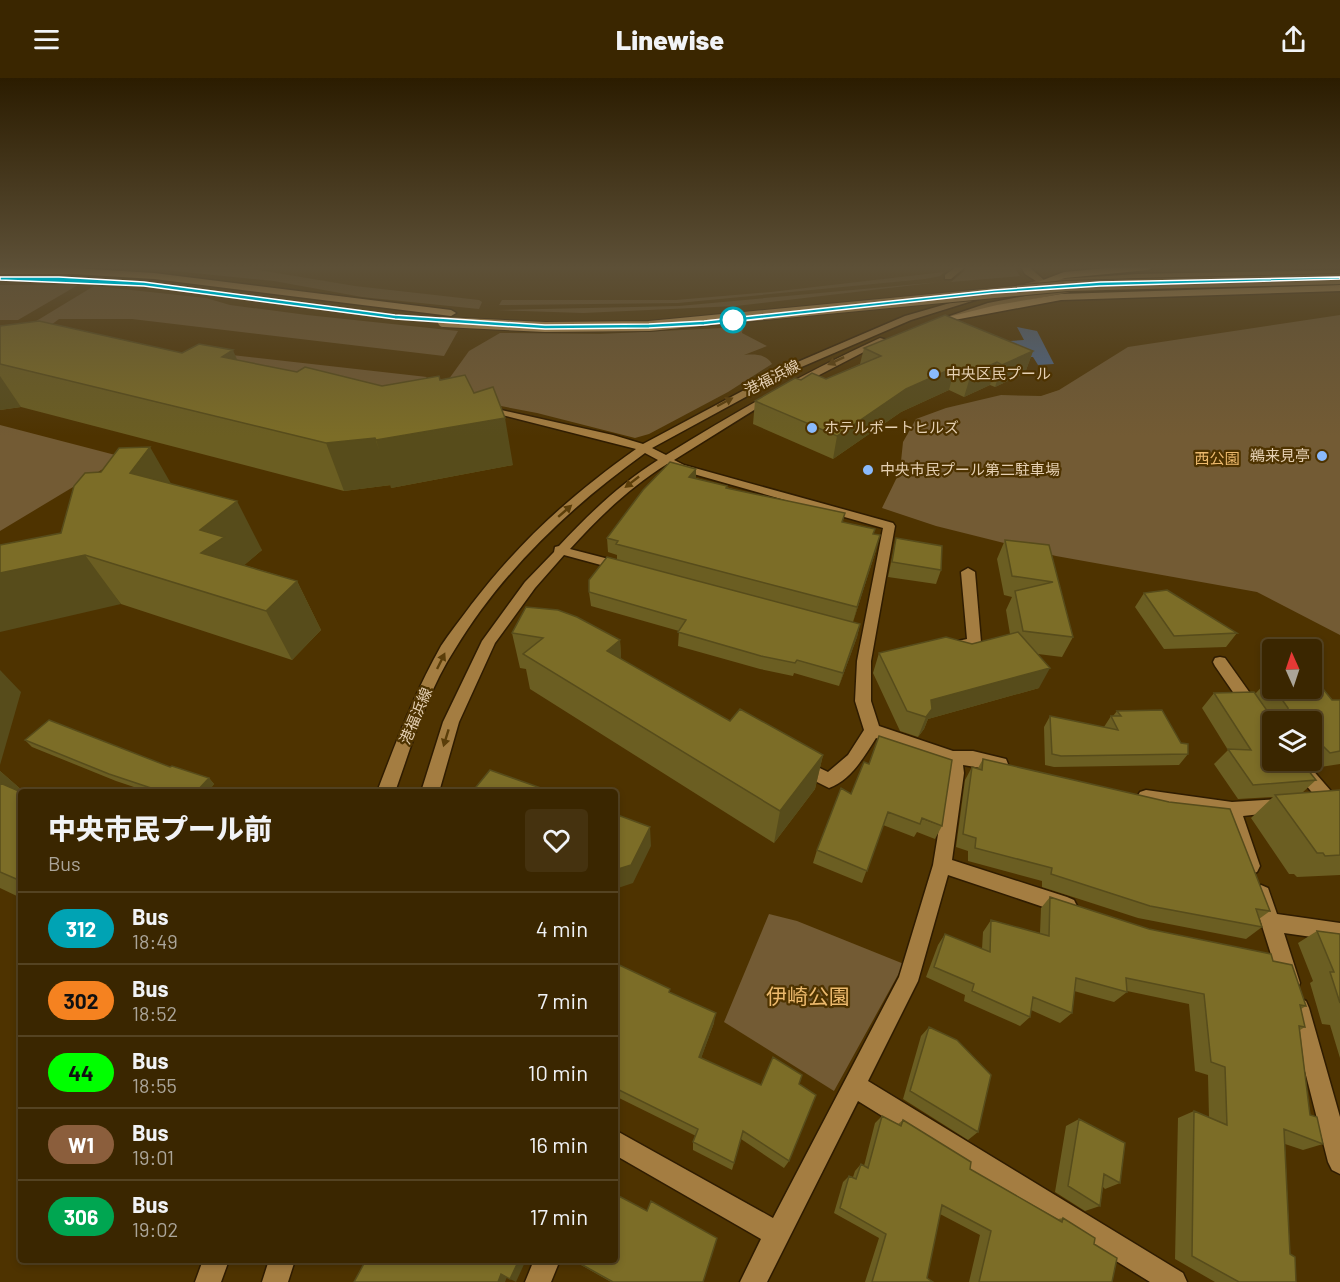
<!DOCTYPE html>
<meta charset="utf-8">
<style>
body{margin:0;font-family:Barlow,"Noto Sans JP",sans-serif;background:#45320f;color:#f1f3f6;height:100vh;display:flex;flex-direction:column;font-size:22px;white-space:nowrap}
*{box-sizing:border-box;margin:0}
p{font-size:20px;color:#aba599}
.icon{flex:none;width:33px;height:33px;fill:none;stroke:currentColor;stroke-width:2;stroke-linecap:round;stroke-linejoin:round}
.map{position:relative;flex:1;overflow:hidden}
.sheet{position:absolute;left:18px;top:711px;width:600px;height:474px;display:flex;flex-direction:column;background:#3a2600;border-radius:6px;box-shadow:0 3px 9px #0003,0 0 0 2px #544322}
.sheet>*{flex:none}
.badge{padding:0 12px;border-radius:20px;font-size:21px;line-height:39px}
.needle{width:39px;rotate:357deg}
.buttons{position:absolute;left:1262px;top:561px;display:grid;gap:12px}
.buttons a{display:grid;place-items:center;width:60px;height:60px;border-radius:6px;background:#3a2600;box-shadow:0 3px 9px #0003,0 0 0 2px #544322;font-size:30px}
.map>.badge{position:absolute;translate:-50% -50%;box-shadow:0 0 0 3px #fff}
.round{display:grid;place-items:center;flex:none;width:63px;height:63px;border-radius:6px;background:#45320f}
.overview{display:flex;align-items:center;justify-content:space-between;height:102px;padding:0 30px}
h1{font-size:28px;font-weight:800;line-height:45px}
ul{padding:0;list-style:none}
li{display:flex;align-items:center;gap:18px;height:72px;padding:0 30px;border-top:2px solid #544322}
li div{flex:1}
li b{display:block;font-size:22px}
li em{font-style:normal}
li .badge{min-width:66px;font-weight:700;text-align:center}
header{display:flex;justify-content:space-between;align-items:center;height:78px;padding:0 30px;background:#3a2600;font-size:27px;font-weight:800}
.map>svg:first-child{display:block}
.green{fill:#735b34}
.water{fill:#496997}
.lines{fill:none;stroke-linecap:round;stroke-linejoin:round}
.minor-casing{stroke:#2f1c00;stroke-width:3}
.highway-casing{stroke:#2f1c00;stroke-width:3}
.minor{fill:#a47d41;fill-rule:evenodd}
.highway{fill:#e0b26b;fill-rule:evenodd}
.highway-bridge-casing{stroke:#2f1c00;stroke-width:12;stroke-linecap:butt}
.highway-bridge{stroke:#e0b26b;stroke-width:10}
.wall{fill:#6b5e22}
.shaded-wall{fill:#574c1b}
.building{fill:#7c6d27;stroke:#574c1b;stroke-width:1.5}
.oneway{fill:#5b3e0a}
.line{fill:#00a3b4;stroke:#fff;stroke-width:1.5}
.stop-dot{fill:#fff;stroke:#00a3b4;stroke-width:3}
.poi-dot{fill:#8abafc;stroke:#4e3300;stroke-width:2}
.labels{text-anchor:middle;stroke-width:4.5;stroke-linejoin:round;paint-order:stroke}
.far-poi-label{font-size:15px;fill:#e5d0b3;stroke:#4e3300;text-anchor:start}
.far-street-label{font-size:15px;fill:#e5d0b3;stroke:#4e3300}
.far-park-label{font-size:15px;fill:#edba6d;stroke:#4e3300}
.near-park-label{font-size:21px;fill:#edba6d;stroke:#4e3300}
</style>
<header><svg class="icon" aria-label="menu" viewBox="0 0 24 24"><path d="M4 6h16M4 12h16M4 18h16"/></svg>Linewise<svg class="icon" aria-label="share" viewBox="0 0 24 24"><path d="M12 15V3M7 8l5-5 5 5M5 13v7h14v-7"/></svg></header>
<div class="map">
<svg width="1340" height="1204" viewBox="0 0 1340 1204">
<rect width="100%" height="100%" fill="#4e3300"/>
<path class="green" d="M134,189H240L355,208L479,222L482,224L479,231L362,219L274,203Z
M969,189H1014L1020,198L951,204Z
M944,194L940,198L925,201L678,225L499,227L502,222H676L771,214Z
M940,204L736,228L583,235L497,232L679,228Z
M0,207H78L18,242H0Z
M94,208L206,220L230,227L307,237L458,253L444,278L132,241H59L51,247L28,248Z
M1340,237V557L1257,514L1056,478L936,448L882,430L900,393L903,364L916,341L946,330L1001,317L1041,318L1059,312L1128,269Z
M743,249L742,255L767,268L744,277C754,276 767,276 772,286L728,314L649,356L635,360L537,335L444,317L441,312L469,273L500,255L600,256Z
M223,276L427,299L415,310L407,313L203,286Z
M0,347L123,379L0,453Z
M769,836L797,843L904,886L834,1013L724,944Z"/>
<path class="water" d="M1017,249L1037,253L1054,286L1038,287L1033,279H1029L1010,263L1024,262Z"/>
<g class="lines">
<defs>
<path id="minor" d="M956,189H965L951,201H945V197Z
M1021,189H1029L1044,202L1138,196L1340,192V196L1138,200L1050,206L1052,208L1048,210L1041,207L1019,212H1016V208L1036,203L1025,196Z
M1067,210H1070V214L993,229L945,244L941,241L988,225Z
M981,216L988,218L911,242L799,290L652,370L666,377C736,334 805,294 880,260L887,262L767,324L674,382L684,387L893,445L895,448L871,583V623L879,648L953,673H973L1006,681L1008,686L1006,691L1000,693L963,687L964,695L952,782L1067,819L1074,822L1077,828L1074,834L1067,837L948,797L918,903L868,1003L1183,1195L1187,1204H1150L858,1023L767,1204H740L761,1161L615,1077V1052L773,1140L899,899L933,787L948,695L946,684L876,660C864,679 851,702 829,710L795,693L793,688L795,683L801,681L828,694L848,677L864,652L855,623L857,583L883,450L676,391L667,386C629,410 600,438 570,471L628,486L629,489L628,492L623,493L564,477L535,510L495,565L459,644L439,714H421L443,644L482,563L525,504L554,474L555,469L559,468C590,435 620,406 658,382L645,375C570,429 503,492 455,571C427,614 412,666 395,714H377C396,664 415,614 441,568C450,554 461,541 471,527C520,463 570,418 636,371L479,331V327L613,357L643,366L793,286L905,238Z
M968,490L975,494L981,564L979,568L949,575L942,570L944,566L967,561L961,494Z
M1220,579L1225,580L1272,646V664L1266,662L1215,588L1213,584L1215,580Z
M1285,682H1304L1337,720L1340,725L1337,730L1331,732L1325,730Z
M1146,712L1232,724L1280,721L1286,723L1289,728L1286,733L1243,738L1260,788L1257,794L1251,796L1245,794L1242,788L1225,738L1146,726L1140,724L1137,719L1140,714Z
M1261,807L1268,810L1277,836L1340,845V863L1284,855L1300,905L1297,912L1290,915L1283,912L1280,905L1252,816L1254,810Z
M1299,920L1306,923L1309,930L1340,1039V1096L1332,1092L1328,1084L1289,930L1292,923Z
M203,1182H229L221,1204H195Z
M269,1182H295L288,1204H262Z
M534,1182H560L551,1204H525Z"/>
<path id="highway" d="M1119,189H1153L1148,192L1065,200L1043,207L1038,204L1064,194Z
M0,190H73L154,195L451,232L456,235L451,238L154,201L73,196H0Z
M1340,207V213L1061,222L949,243L944,240L997,227L1061,216Z"/>
</defs>
<use href="#minor" class="minor-casing"/>
<use href="#highway" class="highway-casing"/>
<use href="#minor" class="minor"/>
<use href="#highway" class="highway"/>
<defs>
<path id="highway-bridge" d="M443,244L545,249L649,248L1067,208L1340,201"/>
</defs>
<use href="#highway-bridge" class="highway-bridge-casing"/>
<use href="#highway-bridge" class="highway-bridge"/>
</g>
<path class="wall" d="M0,248L182,275L237,282L297,294L382,308L440,302L513,387L391,410V407L344,413L21,329L0,332Z
M864,270L1033,273L1025,295L995,309L990,307L964,319L949,312L901,334L833,381L753,346L755,323L801,302L826,301L860,286Z
M696,400L844,444L874,456L876,472L853,544L860,546L857,559L839,608L794,595L793,598L760,591L678,568L679,553L591,528L589,514L617,481V477L608,474L607,460Z
M171,406L262,472L244,487L297,503L321,552L292,582L121,526L61,455Z
M896,460L941,492L936,506L888,499L893,475Z
M1005,462L1049,467L1073,559L1062,579L1038,576L1039,610L928,641L924,651L918,659L900,653L873,595L879,575L972,566L1010,556L1006,532L1012,519L1004,517L997,481Z
M1144,515L1237,555L1226,569L1164,571L1135,529Z
M512,555L620,562L621,582L730,643L823,677L815,711L774,765L530,611L526,591L520,590Z
M1268,602H1272V610H1311L1332,622H1340V686L1314,690L1307,682H1311V644H1272L1308,687L1306,689L1316,702L1302,715L1340,712V797L1297,799L1294,796H1289L1251,740L1273,719L1238,721L1214,686L1228,672L1202,630L1214,615L1255,616Z
M1117,633L1188,676L1179,687L1054,689L1045,687L1044,649L1050,638L1104,649L1111,638H1113Z
M25,662L170,689L209,700L214,706L208,714H149L116,703L32,669Z
M983,681L1270,833L1259,841L1262,849L1246,861L1138,840L1042,809V803L968,783V773L956,769L965,702L972,689L978,690Z
M0,693L24,714H21V820L0,810Z
M851,716L942,748L935,761L917,754L914,759L883,747L862,805L813,785L817,772Z
M1050,819L1149,851L1273,883L1306,928L1301,931L1305,949L1300,952L1310,1037L1323,1066L1303,1072L1285,1066L1290,1176L1296,1204H1215L1175,1181L1178,1040L1194,1033L1209,1040L1208,997L1195,993L1189,926L1127,913V914L1114,924L1074,913L1072,935L1060,945L1031,932L1030,939L1020,948L964,923L965,917L926,899L938,867L945,856L982,871L983,854L991,842L1040,855L1041,830Z
M1317,853L1340,856V980L1330,947L1322,946L1310,905L1313,903L1298,865Z
M615,885L670,911V915L714,945L701,980L761,1007L799,1006L789,1083L784,1090L741,1061L732,1092L693,1072V1064L696,1058L615,1018Z
M929,949L978,1054L968,1062L903,1021L921,958Z
M882,1038L898,1046L903,1042L970,1091L1058,1141L1063,1140L1094,1166L1112,1204H969L980,1157L940,1136L927,1200L933,1204H865L879,1160L834,1135L843,1104L849,1098L853,1099L855,1093L861,1086L864,1088L875,1045Z
M1079,1041L1120,1105L1105,1111L1103,1109L1100,1128L1085,1133L1055,1114L1066,1048Z
M579,1185L703,1204H611L581,1187Z"/>
<path class="shaded-wall" d="M233,272L252,317L222,279Z
M1033,273L1025,295L995,309L1002,287Z
M997,284L990,307L964,319L971,296Z
M955,289L949,312L901,334L833,381L837,358L906,311Z
M0,298L21,329L0,332Z
M505,340L513,387L391,410L376,362Z
M375,360L391,407L344,413L326,365Z
M150,369L177,416L130,395Z
M696,391V405L689,399Z
M237,423L262,472L241,490L201,475L200,452Z
M880,457L876,472L853,544L857,529Z
M85,477L121,526L0,554V483Z
M297,503L321,552L292,582L266,533Z
M860,546L857,559L839,608L843,595Z
M620,562L622,597L607,573Z
M1050,590L1039,610L928,641L924,651L918,659L926,639L931,622Z
M0,592L21,614L0,687Z
M823,677L815,711L774,765L780,733Z
M0,693L24,714L0,718Z
M209,700L214,706L208,714H196Z
M650,749L651,768L633,805L615,811V792Z
M716,935L714,945L698,989L699,979Z
M519,1182H526L516,1204L510,1201Z
M501,1196L507,1199L505,1204H498Z"/>
<path class="building" d="M945,237L1033,273L1002,287L997,284L971,296L955,289L906,311L837,358L755,323L795,300L801,302L812,295L826,301L881,278L864,270Z
M39,243L182,275L199,266L233,272L222,279L297,294L305,289L382,308L439,298L440,302L465,297L474,315L493,309L505,340L376,362L375,360L326,365L0,286V248Z
M150,369L130,395L237,423L200,452L224,459L201,475L297,503L266,533L85,477L0,495V467L61,455L74,408L85,395L101,394L119,370Z
M670,384L696,391L689,399L727,408L726,410L845,435L842,444L875,451L873,456L880,457L857,529L616,466L618,463L607,460L643,412Z
M896,460L942,468L941,492L892,484Z
M1005,462L1049,467L1073,559L1023,553L1015,513L1053,504L1012,498Z
M607,479L860,546L843,595L797,582L795,585L761,578L678,554L686,542L589,514V502Z
M1167,512L1237,555L1174,558L1144,515Z
M526,529L558,532L577,539L620,562L607,573L730,643L740,631L823,677L780,733L523,576L543,560L512,555Z
M1018,554L1050,590L931,622L932,631L926,639L907,633L879,575L946,559L972,566Z
M1311,601H1315L1332,622H1340V673L1330,675L1320,665H1311V644H1289L1288,630L1274,610H1311Z
M1268,602H1272V608Z
M1254,614L1275,644H1272V682H1305L1308,687H1304L1316,702L1253,707L1228,671L1251,672L1214,615Z
M1162,632L1181,665L1188,666V676L1061,678L1052,676L1050,638L1118,652L1111,638H1121L1117,633Z
M49,642L170,689L172,688L209,700L196,714H163L109,696L25,662Z
M879,658L952,682L942,748L922,740L920,746L888,734L867,793L817,772L841,710L851,716L864,684L869,686Z
M983,681L1169,724L1230,731L1270,833L1256,831L1262,849L1150,828L1051,796L1052,790L975,770L976,760L963,756L972,689L982,692Z
M490,692L552,714H472Z
M0,705L21,714V803L0,794Z
M1340,712V777L1325,778L1323,775H1317L1275,717Z
M615,736L650,749L631,787L615,792Z
M1050,819L1149,851L1271,876L1273,883L1292,887L1306,928L1300,927L1305,949L1299,948L1310,1037L1317,1039L1323,1066L1284,1051L1290,1176L1295,1179L1296,1204H1239L1192,1178L1194,1033L1227,1047L1225,989L1211,984L1204,916L1126,900L1127,914L1076,900L1072,935L1033,919L1030,939L972,913L974,906L934,889L945,856L990,874L991,842L1049,858Z
M1317,853L1340,856V925L1330,894H1334Z
M615,885L670,911L669,914L716,935L699,979L761,1007L773,979L802,997L799,1006L816,1017L789,1083L743,1053L734,1085L693,1064L698,1051L615,1010Z
M929,949L957,962L991,997L978,1054L910,1013Z
M882,1038L901,1048L903,1042L971,1084L970,1091L1062,1144L1063,1140L1095,1160L1094,1166L1117,1180L1112,1204H979L991,1153L942,1127L927,1200L933,1204H872L886,1156L840,1130L849,1098L856,1101L861,1086L868,1090Z
M1079,1041L1125,1065L1120,1105L1104,1096L1100,1128L1068,1108Z
M615,1116L647,1133L651,1123L717,1160L703,1204H613L579,1185L580,1182H615Z
M366,1182H519L510,1201L501,1196L498,1204H354Z"/>
<defs><path id="oneway-solid" d="M-6-.8H1V-3.2L6.5 0L1 3.2V.8H-6Z" transform="scale(1.5)"/></defs>
<g class="oneway">
<use href="#oneway-solid" transform="translate(836 283) rotate(155)"/>
<use href="#oneway-solid" transform="translate(725 324) rotate(-28)"/>
<use href="#oneway-solid" transform="translate(632 404) rotate(142)"/>
<use href="#oneway-solid" transform="translate(565 433) rotate(-41)"/>
<use href="#oneway-solid" transform="translate(441 583) rotate(-64)"/>
<use href="#oneway-solid" transform="translate(446 660) rotate(107)"/>
</g>
<linearGradient id="sky" x2="0" y2="1"><stop stop-color="#2b1c00"/><stop offset="0.53" stop-color="#5d5037"/><stop offset="1" stop-color="#5d5037" stop-opacity="0"/></linearGradient>
<rect width="1340" height="358" fill="url(#sky)"/>
<path class="line" d="M0,199H59L144,204L395,237L545,247L649,246L704,243L994,212L1100,204L1340,199V201L1100,208L994,215L704,247L649,250L545,251L395,241L144,208L0,202Z"/>
<circle class="stop-dot" cx="733" cy="242" r="12"/>
<g class="poi-dot">
<circle cx="934" cy="296" r="6"/>
<circle cx="812" cy="350" r="6"/>
<circle cx="1322" cy="378" r="6"/>
<circle cx="868" cy="392" r="6"/>
</g>
<g class="labels">
<g class="far-poi-label">
<text x="946" y="301">中央区民プール</text>
<text x="824" y="355">ホテルポートヒルズ</text>
<text x="1310" y="383" text-anchor="end">鵜来見亭</text>
<text x="880" y="397">中央市民プール第二駐車場</text>
</g>
<g class="far-street-label">
<text transform="translate(772 300) rotate(-27)" y="5">港福浜線</text>
<text transform="translate(416 638) rotate(-67)" y="5">港福浜線</text>
</g>
<g class="far-park-label">
<text x="1217" y="386">西公園</text>
</g>
<g class="near-park-label">
<text x="808" y="926">伊崎公園</text>
</g>
</g>
</svg>
<div class="buttons">
<a><svg class="needle" viewBox="-14 -14 28 28"><path d="M0-13l5 13h-10z" fill="#e53935"/><path d="M0 13l5-13h-10z" fill="#aba599"/></svg></a>
<a><svg class="icon" aria-label="layers" viewBox="0 0 24 24"><path d="M12 4l9 5-9 5-9-5zM3 14l9 5 9-5"/></svg></a>
</div>
<section class="sheet">
<div class="overview"><div><h1>中央市民プール前</h1><p>Bus</p></div><a class="round"><svg class="icon" aria-label="heart" viewBox="0 0 24 24"><path d="M12 20l-8-8c-3-5 5-10 8-4 3-6 11-1 8 4z"/></svg></a></div>
<ul>
<li><span class="badge" style="background:#00a3b4;color:#fff">312</span><div><b>Bus</b><p>18:49</p></div><em>4 min</em></li>
<li><span class="badge" style="background:#f58220;color:#111">302</span><div><b>Bus</b><p>18:52</p></div><em>7 min</em></li>
<li><span class="badge" style="background:#0f0;color:#111">44</span><div><b>Bus</b><p>18:55</p></div><em>10 min</em></li>
<li><span class="badge" style="background:#8b5e3c;color:#fff">W1</span><div><b>Bus</b><p>19:01</p></div><em>16 min</em></li>
<li><span class="badge" style="background:#00a651;color:#fff">306</span><div><b>Bus</b><p>19:02</p></div><em>17 min</em></li>
</ul>
</section>
</div>
